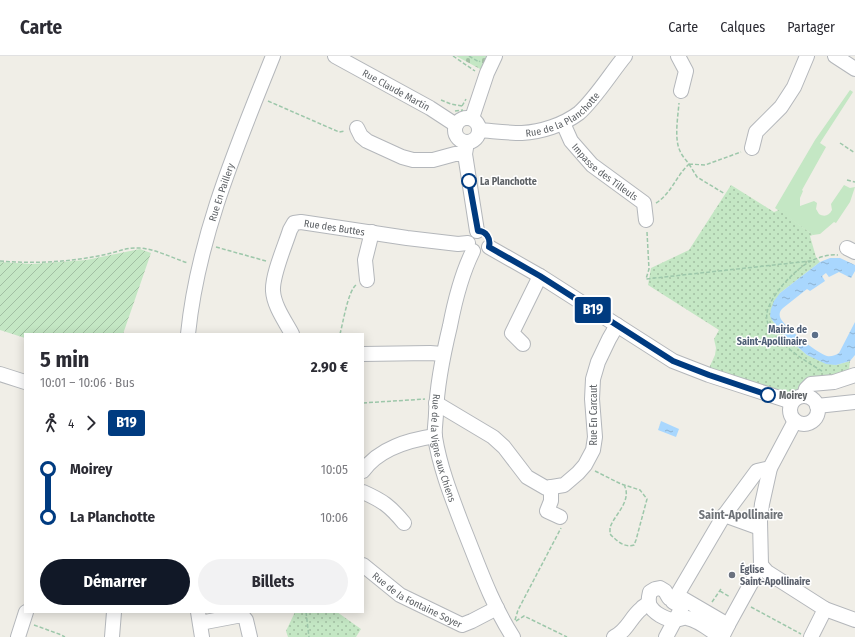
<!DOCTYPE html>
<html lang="fr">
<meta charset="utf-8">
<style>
body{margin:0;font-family:"Fira Sans Condensed",sans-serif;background:#f2f2f3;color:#2b2b33;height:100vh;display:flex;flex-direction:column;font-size:15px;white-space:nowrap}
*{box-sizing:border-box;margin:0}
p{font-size:13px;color:#7c7c81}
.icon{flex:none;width:22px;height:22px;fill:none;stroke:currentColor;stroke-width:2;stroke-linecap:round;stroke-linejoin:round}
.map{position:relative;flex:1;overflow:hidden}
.drawer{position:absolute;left:24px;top:277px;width:340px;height:280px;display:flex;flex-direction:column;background:#fff;border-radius:0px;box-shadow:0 2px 10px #0003}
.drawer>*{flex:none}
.badge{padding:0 8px;border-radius:3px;font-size:14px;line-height:26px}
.map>.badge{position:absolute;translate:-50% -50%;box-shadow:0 0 0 2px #fff}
.legs{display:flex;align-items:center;gap:6px;height:44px;padding:0 16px;font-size:13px}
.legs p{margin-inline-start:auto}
.headline{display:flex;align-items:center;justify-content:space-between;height:68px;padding:0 16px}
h1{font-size:22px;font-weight:700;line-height:30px}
.cta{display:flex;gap:8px;margin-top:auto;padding:8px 16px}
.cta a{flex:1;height:46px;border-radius:24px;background:#111827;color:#fff;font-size:16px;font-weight:700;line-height:46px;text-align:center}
.cta a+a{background:#f2f2f3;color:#2b2b33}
ul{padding:0 16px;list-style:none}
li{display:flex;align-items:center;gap:14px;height:48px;font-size:15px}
li i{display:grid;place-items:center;width:6px;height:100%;margin:0 5px;background:currentColor}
li i::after{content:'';width:10px;height:10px;margin:-5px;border:3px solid;border-radius:50%;background:#fff}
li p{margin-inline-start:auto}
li:first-child i{background:linear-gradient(#0000 50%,currentColor 0)}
li:last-child i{background:linear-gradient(currentColor 50%,#0000 0)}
header{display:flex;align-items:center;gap:24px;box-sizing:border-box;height:56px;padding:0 20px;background:#fff;border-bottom:1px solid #e1e1e2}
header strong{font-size:19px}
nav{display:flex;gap:22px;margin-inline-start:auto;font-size:14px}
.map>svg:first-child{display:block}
.grass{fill:#c4e7c4}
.cemetery{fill:url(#cemetery-stones)}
.park{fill:url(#park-dots)}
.garden{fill:url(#garden-furrows)}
.water{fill:url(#water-ripples)}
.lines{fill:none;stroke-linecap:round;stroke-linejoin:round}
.minor-casing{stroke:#b4b7bb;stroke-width:16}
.path{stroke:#9dc7aa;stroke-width:1.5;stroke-dasharray:4 2;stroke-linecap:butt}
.minor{stroke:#fff;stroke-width:14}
.line-1-casing{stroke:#fff;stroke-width:9}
.line-1{stroke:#003b80;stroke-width:6}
.stop-1-dot{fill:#fff;stroke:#003b80;stroke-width:2}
.service-dot{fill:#5c6f8a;stroke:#fff;stroke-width:1.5}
.worship-dot{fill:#6b7280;stroke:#fff;stroke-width:1.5}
.labels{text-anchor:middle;stroke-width:3;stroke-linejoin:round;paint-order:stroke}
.street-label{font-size:10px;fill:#5e6266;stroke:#fff}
.stop-label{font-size:10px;font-weight:bold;fill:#5e6266;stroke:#fff;text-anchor:start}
.service-label{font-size:10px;font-weight:bold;fill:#4e5e75;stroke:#fff;text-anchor:end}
.worship-label{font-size:10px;font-weight:bold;fill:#5b616d;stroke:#fff;text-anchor:start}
.quarter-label{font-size:12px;font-weight:bold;fill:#6f7378;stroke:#fff}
</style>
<header>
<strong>Carte</strong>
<nav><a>Carte</a><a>Calques</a><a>Partager</a></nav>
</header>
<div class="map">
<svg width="855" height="581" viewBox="0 0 855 581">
<defs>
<pattern id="cemetery-stones" width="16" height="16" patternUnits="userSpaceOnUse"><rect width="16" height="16" fill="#c4e7c4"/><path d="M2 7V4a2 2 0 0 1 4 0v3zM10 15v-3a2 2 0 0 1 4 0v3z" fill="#a2bfa3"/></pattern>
<pattern id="park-dots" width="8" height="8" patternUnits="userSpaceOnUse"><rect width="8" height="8" fill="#c4e7c4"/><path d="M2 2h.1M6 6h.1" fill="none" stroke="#a2bfa3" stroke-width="1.8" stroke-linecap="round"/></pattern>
<pattern id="garden-furrows" width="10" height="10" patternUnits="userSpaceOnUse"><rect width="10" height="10" fill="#c4e7c4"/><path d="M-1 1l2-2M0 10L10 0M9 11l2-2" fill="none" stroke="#a2bfa3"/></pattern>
<pattern id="water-ripples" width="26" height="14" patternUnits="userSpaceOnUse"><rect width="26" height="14" fill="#a9d7fe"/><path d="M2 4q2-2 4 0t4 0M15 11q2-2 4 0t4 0" fill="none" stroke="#8db2d1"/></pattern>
</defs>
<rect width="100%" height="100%" fill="#f0eee7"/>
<path class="grass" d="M850,34L853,36L820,87L826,91L802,134L803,135L800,142V150L814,145L817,147L816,153L819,158C824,161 829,160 832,154L831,148L844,129L850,132L855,131L850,146L836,167L834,166L820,178L813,179L775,152L815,84Z"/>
<path class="cemetery" d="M456,0H489L482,14Z"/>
<path class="park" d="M731,129L774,156L779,154L813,179L810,180L816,201L820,206L780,237L772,264L785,280L807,299L836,309L850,305L849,314L802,329L797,336L788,337L709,312L715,299L716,292L714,283L719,274L648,229L651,212L689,194Z
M295,556H337L361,573L356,581H288L286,575Z"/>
<path class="garden" d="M140,193L151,197L123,278H25V282L0,274V206L32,208L86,204Z"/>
<path class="water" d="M830,202H840L855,209V215L851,222L839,216L829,221L826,217L822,220L825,225L810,235L807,233L783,252C780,255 779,257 780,261C782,269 818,298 827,300C831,301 836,299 839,297L855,266V299L850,305L836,309L826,308L807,299L785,280L772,264L770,260L771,253L774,245L780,237L820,206Z
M661,365L679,373L676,381L658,374Z"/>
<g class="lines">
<defs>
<g id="minor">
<path id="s1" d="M335,0L430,52L456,69"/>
<path d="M678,0L686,15L681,35"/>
<path d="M835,0L855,13"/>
<path d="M472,62L487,17L495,0"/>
<circle cx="467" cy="74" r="12"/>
<path id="s2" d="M563,67L571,85L592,109L644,147L646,164"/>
<path d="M357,72L361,80L367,85L402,101L413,104H433L455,98H465"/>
<path id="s3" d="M479,74C493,75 508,77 522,77C541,76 563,69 579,57C595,43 611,17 625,0"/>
<path d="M467,86L465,98L477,175"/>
<path d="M752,92L756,76L781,51L794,31L807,0"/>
<path d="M489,191L540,220L673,305L709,319L792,346"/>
<path d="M847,192L855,196"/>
<path id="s4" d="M473,195C461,219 455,244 450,270C443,299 437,327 436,357C436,365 434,373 435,381C440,412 452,442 463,471C478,508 491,547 513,581"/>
<path d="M367,224L365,204L372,176"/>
<path id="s5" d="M188,278C198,180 237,90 273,0"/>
<path id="s6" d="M292,278C285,265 274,250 273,235C272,219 285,190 290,174L294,167L301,166L407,182L458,188L468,187"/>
<path d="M523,288L512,277L540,220"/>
<path d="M363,298L430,297L443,298"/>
<path d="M0,318L25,326"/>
<path d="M804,340L806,333L811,328L834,326L855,319"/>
<circle cx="804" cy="354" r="14"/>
<path d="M436,347L493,381L504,391L527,421L546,432L564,429L578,417L585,409L593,394L595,381L592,343L593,323L598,306L609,283L617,269"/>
<path d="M817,350L855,346"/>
<path d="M795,365L770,412L762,448L760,465L761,509L767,516L825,553L855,564"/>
<path d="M363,415C379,392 409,384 435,380"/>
<path d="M551,431V445L547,455L560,461"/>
<path d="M363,436C383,445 390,450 404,467"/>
<path d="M724,459L760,472"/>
<path id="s7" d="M363,509L400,539L462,569L472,565L497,552"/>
<path d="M198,556L202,581"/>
<path d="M200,567L242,559L246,564L250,581"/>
<path d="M728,569L761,509"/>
<path d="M18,581L26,556"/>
<path d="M112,581L114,556"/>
<path d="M614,581C628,574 630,562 641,553C643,550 646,549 649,547"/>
<path d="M666,581L682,551L673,546L723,461L757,415L770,412"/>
<path d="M720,581C710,574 699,564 687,562C683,561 679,564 675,564C666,564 653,557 649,548C648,544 649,540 650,536L655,533L660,532L665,535L669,542L675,543L680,541L728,569L722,581"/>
<path d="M811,581L825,553"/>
</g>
</defs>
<use href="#minor" class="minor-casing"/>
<path class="path" d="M453,0L475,15
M469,0L479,6L480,5
M441,44L451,48L462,50
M268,45L339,76L345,75
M462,50L466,43
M455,55L463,54
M840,87L855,97
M689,108L705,109L741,96
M689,108L697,121L725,138
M847,124L855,126
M656,147C671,138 676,120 689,108C686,104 682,100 680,95C674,83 678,60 679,47
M647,176L649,213L646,223L810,205
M216,191L266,205
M0,205C34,208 69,206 103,199C115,197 126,191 139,192C156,193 172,202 188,207
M340,278C343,267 348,235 356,229
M822,315C805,305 771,284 767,264C763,245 796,212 811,205C819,201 830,198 838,199
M363,347L425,343
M595,415L621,428L640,434L647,443L636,484L634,489C624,492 617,485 610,478C610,478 610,473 610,472C613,460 633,445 624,429
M720,535L730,541
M712,546L721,533
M751,551L801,578
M306,556L309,581
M515,564L518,554L561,472
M516,565L524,560L567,581
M34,569L59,578L65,581"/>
<use href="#minor" class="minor"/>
</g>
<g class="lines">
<defs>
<path id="line-1" d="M469,125L478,175C486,175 491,182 489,191L540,220L673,305L709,319L768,339"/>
</defs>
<use href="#line-1" class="line-1-casing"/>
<use href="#line-1" class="line-1"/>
</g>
<g class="stop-1-dot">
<circle cx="469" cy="125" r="7"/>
<circle cx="768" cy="339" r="7"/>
</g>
<circle class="service-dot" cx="815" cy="279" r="4"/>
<circle class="worship-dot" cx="732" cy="519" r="4"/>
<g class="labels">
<g class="street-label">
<text dy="4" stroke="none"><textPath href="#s1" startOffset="70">Rue Claude Martin</textPath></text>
<text dy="4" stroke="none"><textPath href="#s3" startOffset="89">Rue de la Planchotte</textPath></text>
<text dy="4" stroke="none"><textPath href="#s2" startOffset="66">Impasse des Tilleuls</textPath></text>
<text dy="4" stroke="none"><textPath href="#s5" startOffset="146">Rue En Paillery</textPath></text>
<text dy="4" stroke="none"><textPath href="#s6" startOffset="160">Rue des Buttes</textPath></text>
<text transform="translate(593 359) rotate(-90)" y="4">Rue En Carcaut</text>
<text dy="4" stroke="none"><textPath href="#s4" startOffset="203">Rue de la Vigne aux Chiens</textPath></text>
<text dy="4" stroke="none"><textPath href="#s7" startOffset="65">Rue de la Fontaine Soyer</textPath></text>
</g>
<g class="stop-label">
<text x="480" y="129">La Planchotte</text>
<text x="779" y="343">Moirey</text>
</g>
<g class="service-label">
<text x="807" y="277">Mairie de<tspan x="807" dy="12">Saint-Apollinaire</tspan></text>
</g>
<g class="worship-label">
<text x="740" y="517">Église<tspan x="740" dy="12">Saint-Apollinaire</tspan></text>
</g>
<g class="quarter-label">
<text x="741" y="463">Saint-Apollinaire</text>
</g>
</g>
</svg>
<b class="badge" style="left:593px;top:254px;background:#003b80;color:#fff">B19</b>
<section class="drawer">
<div class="headline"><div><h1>5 min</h1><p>10:01 – 10:06 · Bus</p></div><b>2.90 €</b></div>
<div class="legs"><svg class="icon" aria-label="walk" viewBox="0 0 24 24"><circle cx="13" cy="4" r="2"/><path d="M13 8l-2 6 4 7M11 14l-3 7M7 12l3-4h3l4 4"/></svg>4<svg class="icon" aria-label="forward" viewBox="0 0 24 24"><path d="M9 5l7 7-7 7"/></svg><b class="badge" style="background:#003b80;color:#fff">B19</b></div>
<ul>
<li><i style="color:#003b80"></i><b>Moirey</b><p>10:05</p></li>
<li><i style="color:#003b80"></i><b>La Planchotte</b><p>10:06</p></li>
</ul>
<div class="cta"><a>Démarrer</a><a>Billets</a></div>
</section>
</div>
